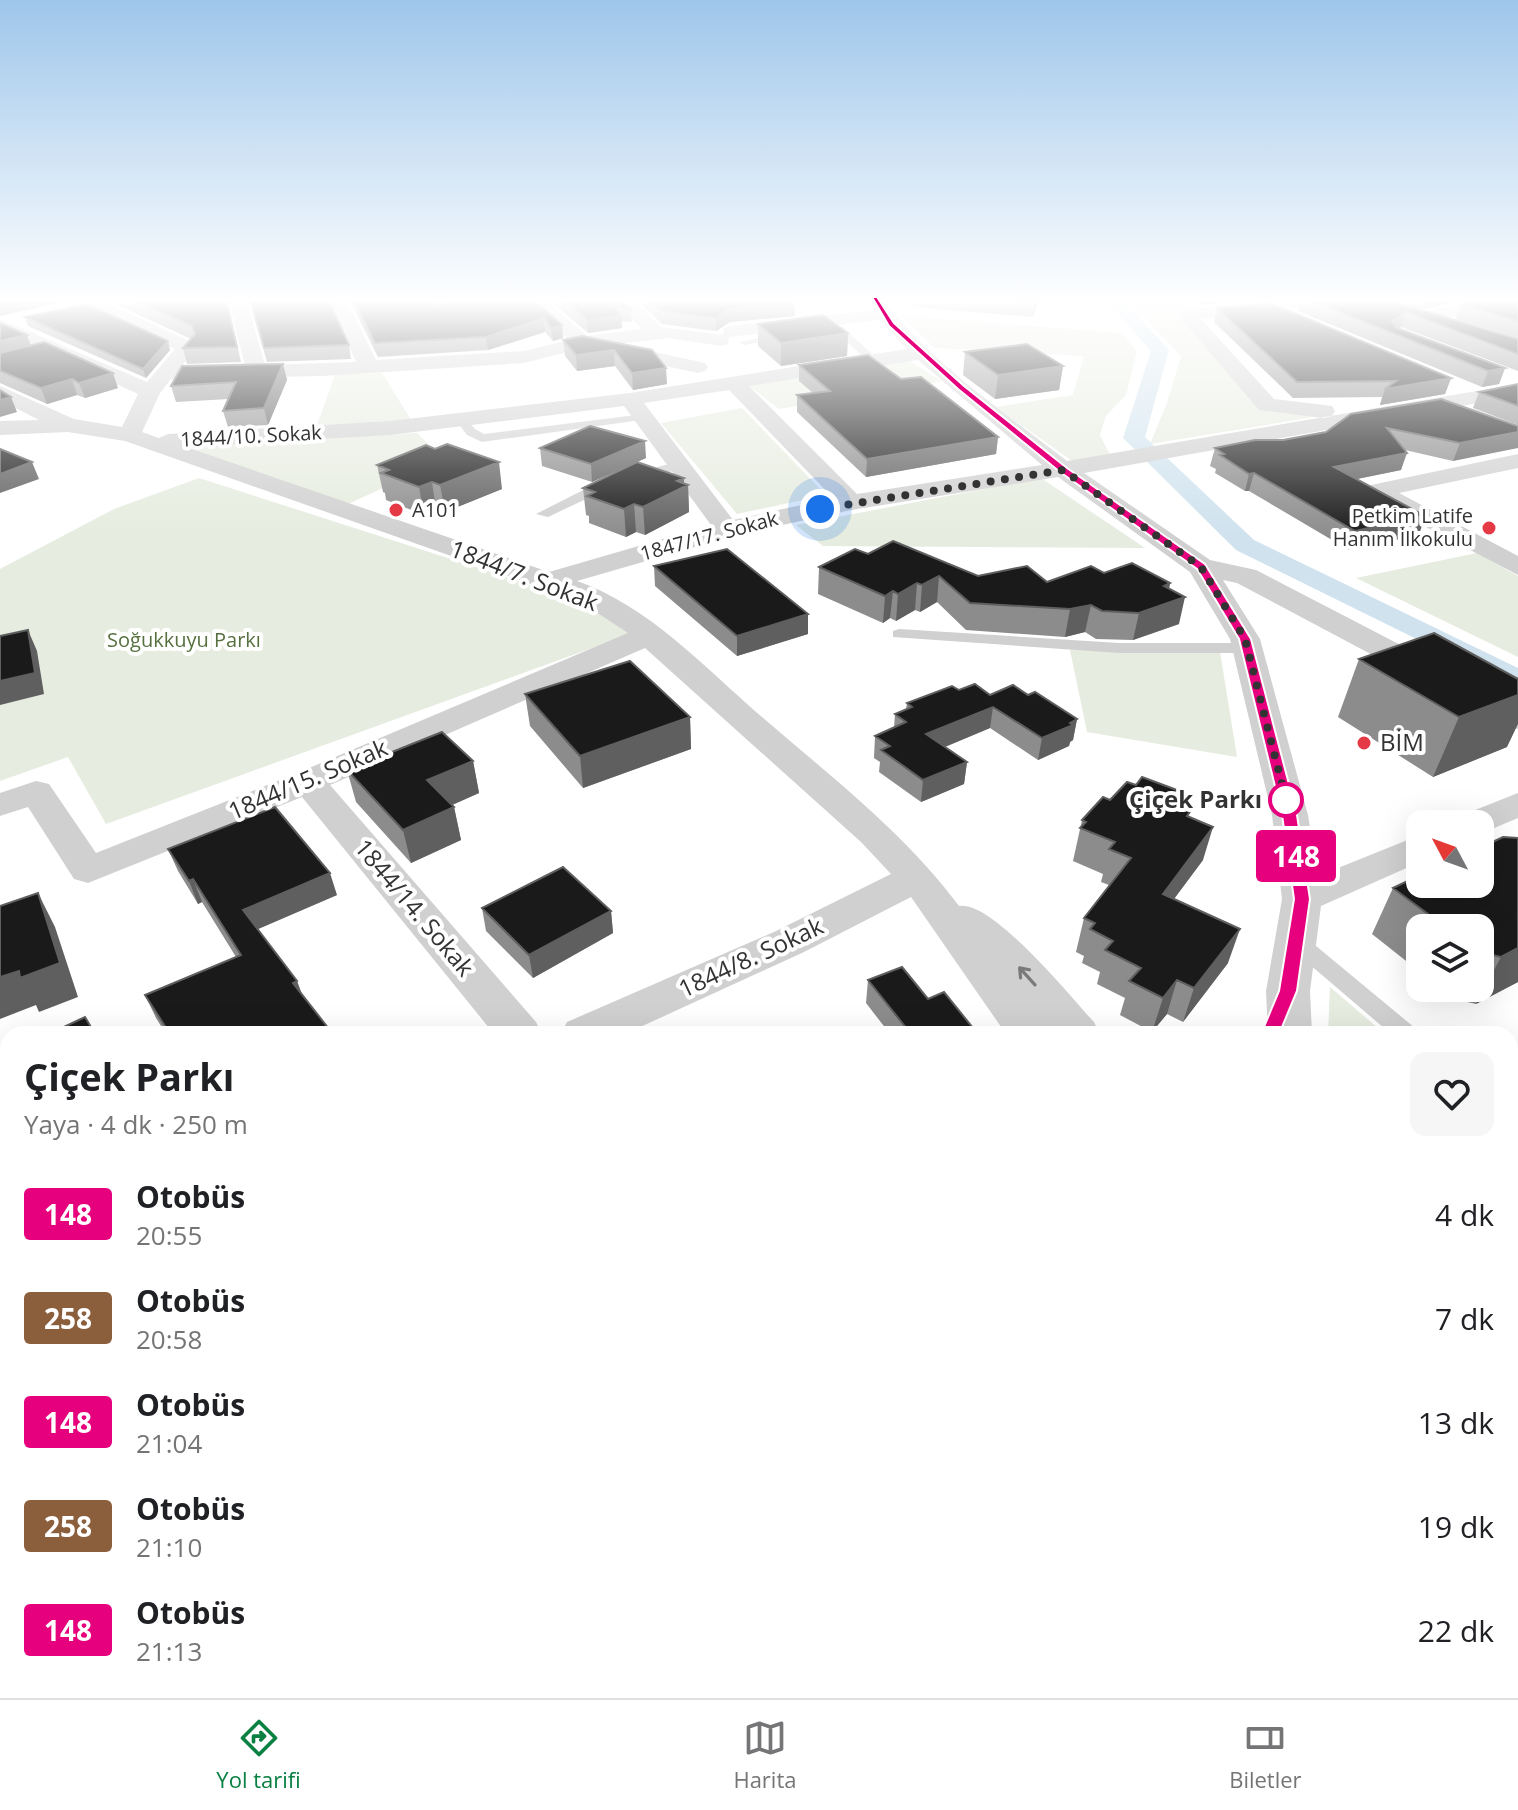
<!DOCTYPE html>
<html lang="tr">
<meta charset="utf-8">
<style>
body{margin:0;font-family:"Open Sans",sans-serif;background:#f6f6f6;color:#202124;height:100vh;display:flex;flex-direction:column;font-size:30px;white-space:nowrap}
*{box-sizing:border-box;margin:0}
p{font-size:26px;color:#757577}
.icon{flex:none;width:44px;height:44px;fill:none;stroke:currentColor;stroke-width:2;stroke-linecap:round;stroke-linejoin:round}
.map{position:relative;flex:1;overflow:hidden}
.panel{position:absolute;left:0px;top:1026px;width:1518px;height:672px;display:flex;flex-direction:column;background:#fff;border-radius:24px 24px 0 0;box-shadow:0 8px 32px #0002}
.panel>*{flex:none}
.badge{padding:0 16px;border-radius:6px;font-size:28px;line-height:52px}
.needle{width:52px;rotate:311deg}
.controls{position:absolute;left:1406px;top:810px;display:grid;gap:16px}
.controls a{display:grid;place-items:center;width:88px;height:88px;border-radius:16px;background:#fff;box-shadow:0 8px 32px #0002;font-size:40px}
.you{position:absolute;width:40px;height:40px;margin:-20px;border:6px solid #fff;border-radius:50%;background:#1a73e8;box-shadow:0 0 0 12px #1a73e833}
.map>.badge{position:absolute;translate:-50% -50%;box-shadow:0 0 0 4px #fff}
.round{display:grid;place-items:center;flex:none;width:84px;height:84px;border-radius:16px;background:#f6f6f6}
.overview{display:flex;align-items:center;justify-content:space-between;height:136px;padding:0 24px}
h1{font-size:38px;font-weight:700;line-height:60px}
ul{padding:0;list-style:none}
li{display:flex;align-items:center;gap:24px;height:104px;padding:0 24px}
li div{flex:1}
li b{display:block;font-size:30px}
li em{font-style:normal}
li .badge{min-width:88px;font-weight:700;text-align:center}
.tabs{display:flex;justify-content:space-around;align-items:center;height:112px;border-top:2px solid #e0e0e0;background:#fff;font-size:22px;color:#757577}
.tabs a{display:grid;justify-items:center;gap:4px}
.tabs .on{color:#0b8043}
.map>svg:first-child{display:block}
.green{fill:#e6ecdf}
.lines{fill:none;stroke-linecap:round;stroke-linejoin:round}
.canal{fill:#cfe2ee;fill-rule:evenodd}
.service{fill:#d0d0d0;fill-rule:evenodd}
.minor{fill:#d0d0d0;fill-rule:evenodd}
.secondary{fill:#bdbdbd;fill-rule:evenodd}
.wall{fill:#8c8c8c}
.shaded-wall{fill:#5f5f5f}
.building{fill:#1a1a1a;stroke:#5f5f5f;stroke-width:2}
.oneway{stroke:#7a7a7a}
.line{fill:#e6007e;stroke:#fff;stroke-width:2}
.walk{stroke:#333;stroke-width:8;stroke-dasharray:0 14.4}
.poi-dot{fill:#e63946;stroke:#fff;stroke-width:3}
.stop-dot{fill:#fff;stroke:#e6007e;stroke-width:4}
.labels{text-anchor:middle;stroke-width:8;stroke-linejoin:round;paint-order:stroke}
.far-street-label{font-size:20px;fill:#333;stroke:#fff}
.far-poi-label{font-size:20px;fill:#333;stroke:#fff;text-anchor:start}
.far-park-label{font-size:20px;fill:#56703f;stroke:#fff}
.street-label{font-size:24px;fill:#333;stroke:#fff}
.poi-label{font-size:24px;fill:#333;stroke:#fff;text-anchor:start}
.stop-label{font-size:24px;font-weight:bold;fill:#333;stroke:#fff;text-anchor:end}
</style>
<div class="map">
<svg width="1518" height="1698" viewBox="0 0 1518 1698">
<rect width="100%" height="100%" fill="#fff"/>
<path class="green" d="M1126,299H1185L1204,310L1183,311L1182,316L1258,407L1326,415L1150,444L1167,403L1181,356Z
M899,315L1121,333L1137,351L1126,395L1106,416L1100,435L1110,455L1074,462L995,407L1073,395L1084,356L935,348Z
M906,359L942,381L779,409L748,385Z
M382,373L412,421L317,425L335,375Z
M742,408L826,495L737,514L661,423Z
M417,433L444,460L346,505L183,447Z
M199,478L575,599L631,634L106,824L68,757L0,781V569L114,509Z
M1041,478L1145,548L823,546L796,525Z
M1477,553L1518,576V657L1356,578Z
M1070,650L1220,652L1237,757L1087,732Z
M1330,987L1385,1034H1328Z
M1510,1140L1518,1147V1239L1510,1244Z
M1518,1340V1449L1510,1439V1345Z"/>
<g class="lines">
<path class="canal" d="M1105,299H1122L1169,350L1145,437L1254,540L1518,668V689L1236,550L1123,438L1151,351Z"/>
<path class="service" d="M1032,299H1063L1065,301L1060,304Z
M842,327L878,359V363H870L836,332L822,330Z
M783,333L788,336L787,338L744,345L739,342Z
M644,414L650,417L648,419L482,442L467,435L455,419L465,417L475,429L484,434Z
M680,461L686,465L684,468L605,490L548,517L536,514L595,484Z
M899,629L1119,643H1247L1255,648L1247,653H1119L893,637V631Z
M1296,933L1304,936L1415,1028L1419,1034H1391L1288,946L1285,941L1288,936Z
M1510,1110L1518,1112V1137L1510,1135Z"/>
<path class="minor" d="M86,299H98L194,343L197,347L181,367L245,365L228,299H246L265,365L356,362L328,299H346L376,360L524,351L569,340L525,299H544L587,336L642,329L613,299H632L661,327L723,335L724,328L731,326L873,310L866,299H884C922,357 1011,417 1067,461L1518,384V396L1084,473L1210,560L1256,570L1518,706V729L1506,726L1237,583L1223,580L1260,639L1308,815L1318,876L1420,835V862L1321,906L1310,991L1312,1034H1268L1266,991L1282,899L1272,815L1230,639L1190,572L1058,477L851,510L733,536L577,581C649,606 705,668 762,717C830,776 904,832 959,906C991,899 1071,997 1094,1022L1100,1034H1006L911,897L804,952L625,1034H561L567,1022L774,932L891,874L861,842L645,648L330,785L536,1022L542,1034H494L302,797L88,883L74,879L28,807L0,816V793L36,781L49,784L96,853L295,774L628,633L579,601L125,441L68,432L0,435V421L39,420L0,400V386L74,419L122,427L138,394L0,331V319L147,382L175,349L86,307L83,303ZM879,320L907,349L630,393L390,421L168,434L159,438L142,432L160,393L171,379L322,376L524,363L583,348L698,373L705,371L708,367L705,363L618,344L668,338L721,346L728,344L729,337ZM918,360L1042,465L857,494L749,386ZM729,390L833,498L733,520L644,403ZM624,406L711,525L549,572L186,447L390,435Z
M425,299H443L446,303L471,299H512L503,304L441,314L435,313Z
M1288,299H1323L1320,303L1269,313L1201,319L1274,399L1332,406L1335,411L1332,416L1324,418L1259,410L1178,315L1187,309Z
M1483,299H1516L1513,303L1424,323L1415,317L1417,313Z
M1518,454V468L1399,493L1518,556V575L1367,496L1364,491L1367,486L1376,484Z
M1518,793V818L1480,834V824H1454L1460,816Z
M1518,1240V1290L1510,1293V1243Z
M8,1268V1409L0,1406V1271Z
M1510,1479L1518,1482V1550L1510,1547Z
M21,1690H89L92,1698H22Z
M836,1690H912L909,1698H832Z"/>
<path class="secondary" d="M1518,1554V1698H1444L1447,1690H1510V1557Z"/>
</g>
<path class="wall" d="M114,299H227L241,362L187,364L183,348L191,339L115,304Z
M249,299L349,345L351,359L267,362Z
M349,299H428L430,302L438,304L533,299L562,325L563,338L553,341L545,332L488,350L378,357Z
M548,299H620L631,310L632,322L622,321V328L588,333Z
M636,299H789L795,303V316L730,322L716,331L662,324Z
M914,299H1038L1033,317L913,307Z
M1194,299H1259L1201,305Z
M1301,299H1385L1518,339V371L1401,327L1398,329L1505,368L1499,384L1482,387L1298,311Z
M1391,299H1470L1423,309Z
M1518,299V338L1456,319L1461,304Z
M1217,308L1451,378L1445,394L1380,405L1382,397L1293,398L1214,322Z
M25,317L170,350L146,378L28,326Z
M0,323L31,346L118,388L85,398L77,395L47,404L0,383Z
M758,324L848,333L847,356L781,366L758,346Z
M563,340L652,350L667,384L633,390L615,366L577,371L565,356Z
M965,352L1063,366L1059,390L995,399L963,375Z
M283,364L287,380L268,425L228,427L223,411L229,399L176,402L171,386Z
M799,365L901,379L998,437L996,454L866,477L797,412V395L813,393L799,381Z
M1518,384V425L1473,408L1479,392Z
M1351,414L1518,426L1453,461L1405,450L1401,470L1356,479L1419,535L1349,550L1249,491H1245L1215,473L1216,469L1210,466L1215,448L1283,440L1326,432Z
M540,448L646,458L592,482L542,466Z
M377,465L502,489L445,512L436,509L424,515L386,500L385,493L383,492Z
M684,478V483L688,485L689,512L645,535L636,532L626,537L589,523V516L586,515L583,488Z
M868,554L978,576L1047,582L1104,573L1170,583L1169,589L1179,624L1133,640L1096,639L1085,632L1065,637L966,630L937,602L920,612L915,610L896,621L890,618L883,623L818,594L819,567Z
M654,566L808,614V634L737,656L655,586Z
M1434,633L1507,747L1433,777L1338,717L1359,659Z
M959,690L990,695H1028L1077,719L1073,740L1070,742L1069,746L1038,760L990,728L945,747L967,762L964,784L921,802L879,772L880,762L874,758L875,736L894,728L895,714L906,709L907,703Z
M525,694L690,717L691,749L583,788L530,726Z
M473,761L479,793L452,805L454,807L461,840L411,863L356,802L347,770Z
M1136,785L1177,790L1174,802L1190,817L1203,860L1174,899L1228,963L1183,1022L1167,1014L1152,1032L1120,1015L1125,998L1097,984L1100,972L1082,963L1084,956L1076,952L1084,918L1109,885L1101,882L1103,874L1073,861L1082,820L1110,800Z
M1518,838V982L1476,1004L1454,999L1440,988H1480V928H1420V972L1372,934L1393,888Z
M168,849L337,895L258,929L297,981L302,994L329,1029L330,1034H166L156,1018L145,995L236,957L202,902L198,904L178,871Z
M482,908L611,911L613,933L533,978L486,931Z
M868,980L928,999L973,1028L972,1034H890L866,1003Z"/>
<path class="shaded-wall" d="M9,299H76L0,316V301Z
M1036,299H1038V303L1033,317Z
M1203,299H1259L1201,305Z
M1426,299H1470L1423,309Z
M795,303V316L730,322L716,331V318L730,309Z
M1406,312L1401,327L1392,333V321Z
M621,315L622,328L588,333L587,320Z
M544,318L545,332L488,350L486,337Z
M562,325L563,338L553,341L551,328Z
M848,333L847,356L781,366V343Z
M27,335L32,349L0,357V341Z
M168,341L170,350L146,378L143,369Z
M614,350L615,366L577,371L576,355Z
M283,364L287,380L268,425L264,408Z
M1063,366L1059,390L995,399L998,375Z
M666,368L667,384L633,390L632,373Z
M1505,368L1499,384L1482,387L1488,371Z
M113,373L118,388L85,398L79,383Z
M1451,378L1445,394L1380,405L1385,389Z
M72,379L77,395L47,404L41,388Z
M11,397L17,412L0,417V400Z
M1518,432V448L1453,461L1460,443Z
M998,437L996,454L866,477L867,459Z
M645,441L646,458L592,482L591,464Z
M1407,453L1401,470L1328,485L1334,467Z
M32,462L39,479L0,493V474Z
M499,462L502,489L445,512L440,485Z
M1254,473L1249,491H1245L1249,474Z
M684,478V486L688,485L689,512L645,535L643,507L677,481Z
M432,482L436,509L424,515L419,487Z
M634,504L636,532L626,537L624,509Z
M1425,516L1419,535L1349,550L1355,531Z
M939,576L937,602L920,612L922,585Z
M917,583L915,610L896,621L898,594Z
M1170,583L1166,604L1185,597L1179,624L1133,640L1139,613L1164,586Z
M893,591L890,618L883,623L885,596Z
M1091,605L1085,632L1065,637L1070,609Z
M808,614V634L737,656V636Z
M28,630L37,651L44,694L0,705V681Z
M1518,695V724L1507,747L1433,777L1459,717Z
M993,707L990,728L923,756L926,734Z
M690,717L691,749L583,788L580,756Z
M1077,719L1073,740L1070,742L1069,746L1038,760L1042,738Z
M473,761L479,793L434,813L427,780Z
M967,762L964,784L921,802L923,780Z
M1177,790L1168,823L1169,801Z
M454,807L461,840L411,863L403,830Z
M1213,827L1203,860L1153,927L1163,894Z
M330,873L337,895L251,932L243,910Z
M193,879L202,902L198,904L189,881Z
M38,893L55,927L78,997L39,1012L36,1005L0,1019V977L19,971Z
M611,911L613,933L533,978L529,955Z
M1240,929L1228,963L1183,1022L1194,988Z
M1518,948V982L1476,1004L1501,957Z
M1177,980L1167,1014L1152,1032L1163,998Z
M297,981L305,1004L293,983Z
M973,1028L972,1034H958L959,1033Z
M329,1029L330,1034H318Z
M231,1690H293L280,1698H217Z"/>
<path class="building" d="M132,299H226L237,347L183,348L195,334L192,326Z
M250,299H328L349,345L264,348Z
M353,299H428L430,302L438,304L472,299H533L562,325L551,328L544,318L486,337L375,343Z
M562,299H620L631,310L615,307L621,315L587,320Z
M649,299H789L795,303L730,309L716,318L662,311Z
M991,299H1036L1035,302Z
M1307,299H1385L1518,339V354L1406,312L1392,321L1397,328L1505,368L1488,371Z
M1486,299H1518V321L1461,304Z
M1270,303L1451,378L1385,389L1396,381L1297,382L1217,308Z
M87,304L168,341L143,369L25,317Z
M823,315L848,333L781,343L758,324Z
M0,323L27,335L0,341Z
M582,336L652,350L666,368L632,373L614,350L576,355L563,340Z
M44,342L113,373L79,383L72,379L41,388L0,371V353Z
M1027,344L1063,366L998,375L965,352Z
M868,355L901,379L921,377L998,437L867,459L797,395L830,391L799,365Z
M283,364L264,408L223,411L236,382L171,386L182,366Z
M1518,384V406L1479,392Z
M0,390L11,397L0,400Z
M1441,399L1518,426V432L1460,443L1387,428L1407,453L1334,467L1425,516L1355,531L1254,473L1249,474L1220,455L1224,454L1215,448L1255,440H1283L1326,432L1351,414Z
M590,426L645,441L591,464L540,448Z
M447,444L499,462L440,485L432,482L419,487L381,473L389,470L377,465L426,445L435,449Z
M0,449L32,462L0,474Z
M637,462L684,478L677,481L688,485L643,507L634,504L624,509L587,496L595,492L583,488Z
M893,541L978,576L1027,566L1047,582L1091,566L1104,573L1132,563L1170,583L1164,586L1185,597L1139,613L1102,611L1091,605L1070,609L970,603L939,576L922,585L917,583L898,594L893,591L885,596L819,567L855,549L868,554Z
M727,549L808,614L737,636L654,566Z
M28,630L35,673L0,681V636Z
M1434,633L1518,679V695L1459,717L1359,659Z
M630,661L690,717L580,756L525,694Z
M975,684L990,695L1013,685L1028,695L1035,692L1077,719L1070,723L1073,725L1042,738L993,707L926,734L967,762L923,780L881,750L890,746L875,736L906,722L895,714L912,707L907,703L952,686L959,690Z
M442,732L473,761L427,780L454,807L403,830L347,770Z
M1142,777L1177,790L1169,801L1192,809L1187,816L1213,827L1163,894L1240,929L1194,988L1177,980L1163,998L1129,981L1141,968L1105,950L1113,941L1090,929L1095,923L1084,918L1131,858L1109,849L1115,842L1080,828L1086,822L1082,820L1103,797L1110,800L1127,782L1136,785Z
M275,807L330,873L243,910L297,981L293,983L329,1029L318,1034H170L145,995L241,955L193,879L189,881L168,849Z
M1503,837L1518,838V948L1501,957L1480,952V928H1447L1393,888L1420,875V884H1480V848Z
M563,867L611,911L529,955L482,908Z
M38,893L60,963L20,978L19,971L0,977V906Z
M902,967L928,999L944,992L973,1028L959,1033V1034H911L868,980Z
M85,1017L95,1034H49Z
M8,1053V1108L0,1090V1057Z
M165,1690H231L217,1698H167Z
M420,1690H675L679,1698H408Z"/>
<defs><path id="oneway-shaft" d="M-6 0H5M1.5-3L5.5 0L1.5 3" fill="none" stroke-width="1.6" stroke-linecap="round" stroke-linejoin="round" transform="scale(2)"/></defs>
<use class="oneway" href="#oneway-shaft" transform="translate(1027 976) rotate(-132)"/>
<linearGradient id="sky" x2="0" y2="1"><stop stop-color="#9ec6ea"/><stop offset="0.56" stop-color="#fff"/><stop offset="1" stop-color="#fff" stop-opacity="0"/></linearGradient>
<rect width="1518" height="537" fill="url(#sky)"/>
<path class="line" d="M872,297H877L894,323L964,386L1067,468L1205,564L1251,639L1297,815L1310,899L1297,991L1277,1039H1264L1261,1034L1279,991L1294,899L1282,815L1239,639L1197,569L1060,472L958,389L889,326Z"/>
<g class="lines">
<path class="walk" d="M820,509L1063,470L1201,567L1245,639L1286,800"/>
</g>
<g class="poi-dot">
<circle cx="396" cy="510" r="8"/>
<circle cx="1489" cy="528" r="8"/>
<circle cx="1364" cy="743" r="8"/>
</g>
<circle class="stop-dot" cx="1286" cy="800" r="16"/>
<g class="labels">
<g class="far-street-label">
<text transform="translate(251 436) rotate(-3)" y="7">1844/10. Sokak</text>
<text transform="translate(709 536) rotate(-15)" y="7">1847/17. Sokak</text>
</g>
<g class="far-poi-label">
<text x="412" y="517">A101</text>
<text x="1473" y="523" text-anchor="end">Petkim Latife<tspan x="1473" dy="23">Hanım İlkokulu</tspan></text>
</g>
<g class="far-park-label">
<text x="184" y="647">Soğukkuyu Parkı</text>
</g>
<g class="street-label">
<text transform="translate(524 576) rotate(21)" y="8">1844/7. Sokak</text>
<text transform="translate(308 780) rotate(-23)" y="8">1844/15. Sokak</text>
<text transform="translate(414 908) rotate(50)" y="8">1844/14. Sokak</text>
<text transform="translate(751 958) rotate(-25)" y="8">1844/8. Sokak</text>
</g>
<g class="poi-label">
<text x="1380" y="751">BİM</text>
</g>
<g class="stop-label">
<text x="1262" y="808">Çiçek Parkı</text>
</g>
</g>
</svg>
<div class="controls">
<a><svg class="needle" viewBox="-14 -14 28 28"><path d="M0-13l5 13h-10z" fill="#e53935"/><path d="M0 13l5-13h-10z" fill="#757577"/></svg></a>
<a><svg class="icon" aria-label="layers" viewBox="0 0 24 24"><path d="M12 4l9 5-9 5-9-5zM3 14l9 5 9-5"/></svg></a>
</div>
<div class="you" style="left:820px;top:509px"></div>
<b class="badge" style="left:1296px;top:856px;background:#e6007e;color:#fff">148</b>
<section class="panel">
<div class="overview"><div><h1>Çiçek Parkı</h1><p>Yaya · 4 dk · 250 m</p></div><a class="round"><svg class="icon" aria-label="heart" viewBox="0 0 24 24"><path d="M12 20l-8-8c-3-5 5-10 8-4 3-6 11-1 8 4z"/></svg></a></div>
<ul>
<li><span class="badge" style="background:#e6007e;color:#fff">148</span><div><b>Otobüs</b><p>20:55</p></div><em>4 dk</em></li>
<li><span class="badge" style="background:#8b5e3c;color:#fff">258</span><div><b>Otobüs</b><p>20:58</p></div><em>7 dk</em></li>
<li><span class="badge" style="background:#e6007e;color:#fff">148</span><div><b>Otobüs</b><p>21:04</p></div><em>13 dk</em></li>
<li><span class="badge" style="background:#8b5e3c;color:#fff">258</span><div><b>Otobüs</b><p>21:10</p></div><em>19 dk</em></li>
<li><span class="badge" style="background:#e6007e;color:#fff">148</span><div><b>Otobüs</b><p>21:13</p></div><em>22 dk</em></li>
</ul>
</section>
</div>
<nav class="tabs">
<a class="on"><svg class="icon" aria-label="directions" viewBox="0 0 24 24"><path d="M12 3l9 9-9 9-9-9zM9 14v-3h6M13 9l2 2-2 2"/></svg>Yol tarifi</a>
<a><svg class="icon" aria-label="map" viewBox="0 0 24 24"><path d="M3 6l6-2 6 2 6-2v14l-6 2-6-2-6 2zM9 4v14M15 6v14"/></svg>Harita</a>
<a><svg class="icon" aria-label="tickets" viewBox="0 0 24 24"><path d="M3 7h18v10H3zM15 7v10"/></svg>Biletler</a>
</nav>
